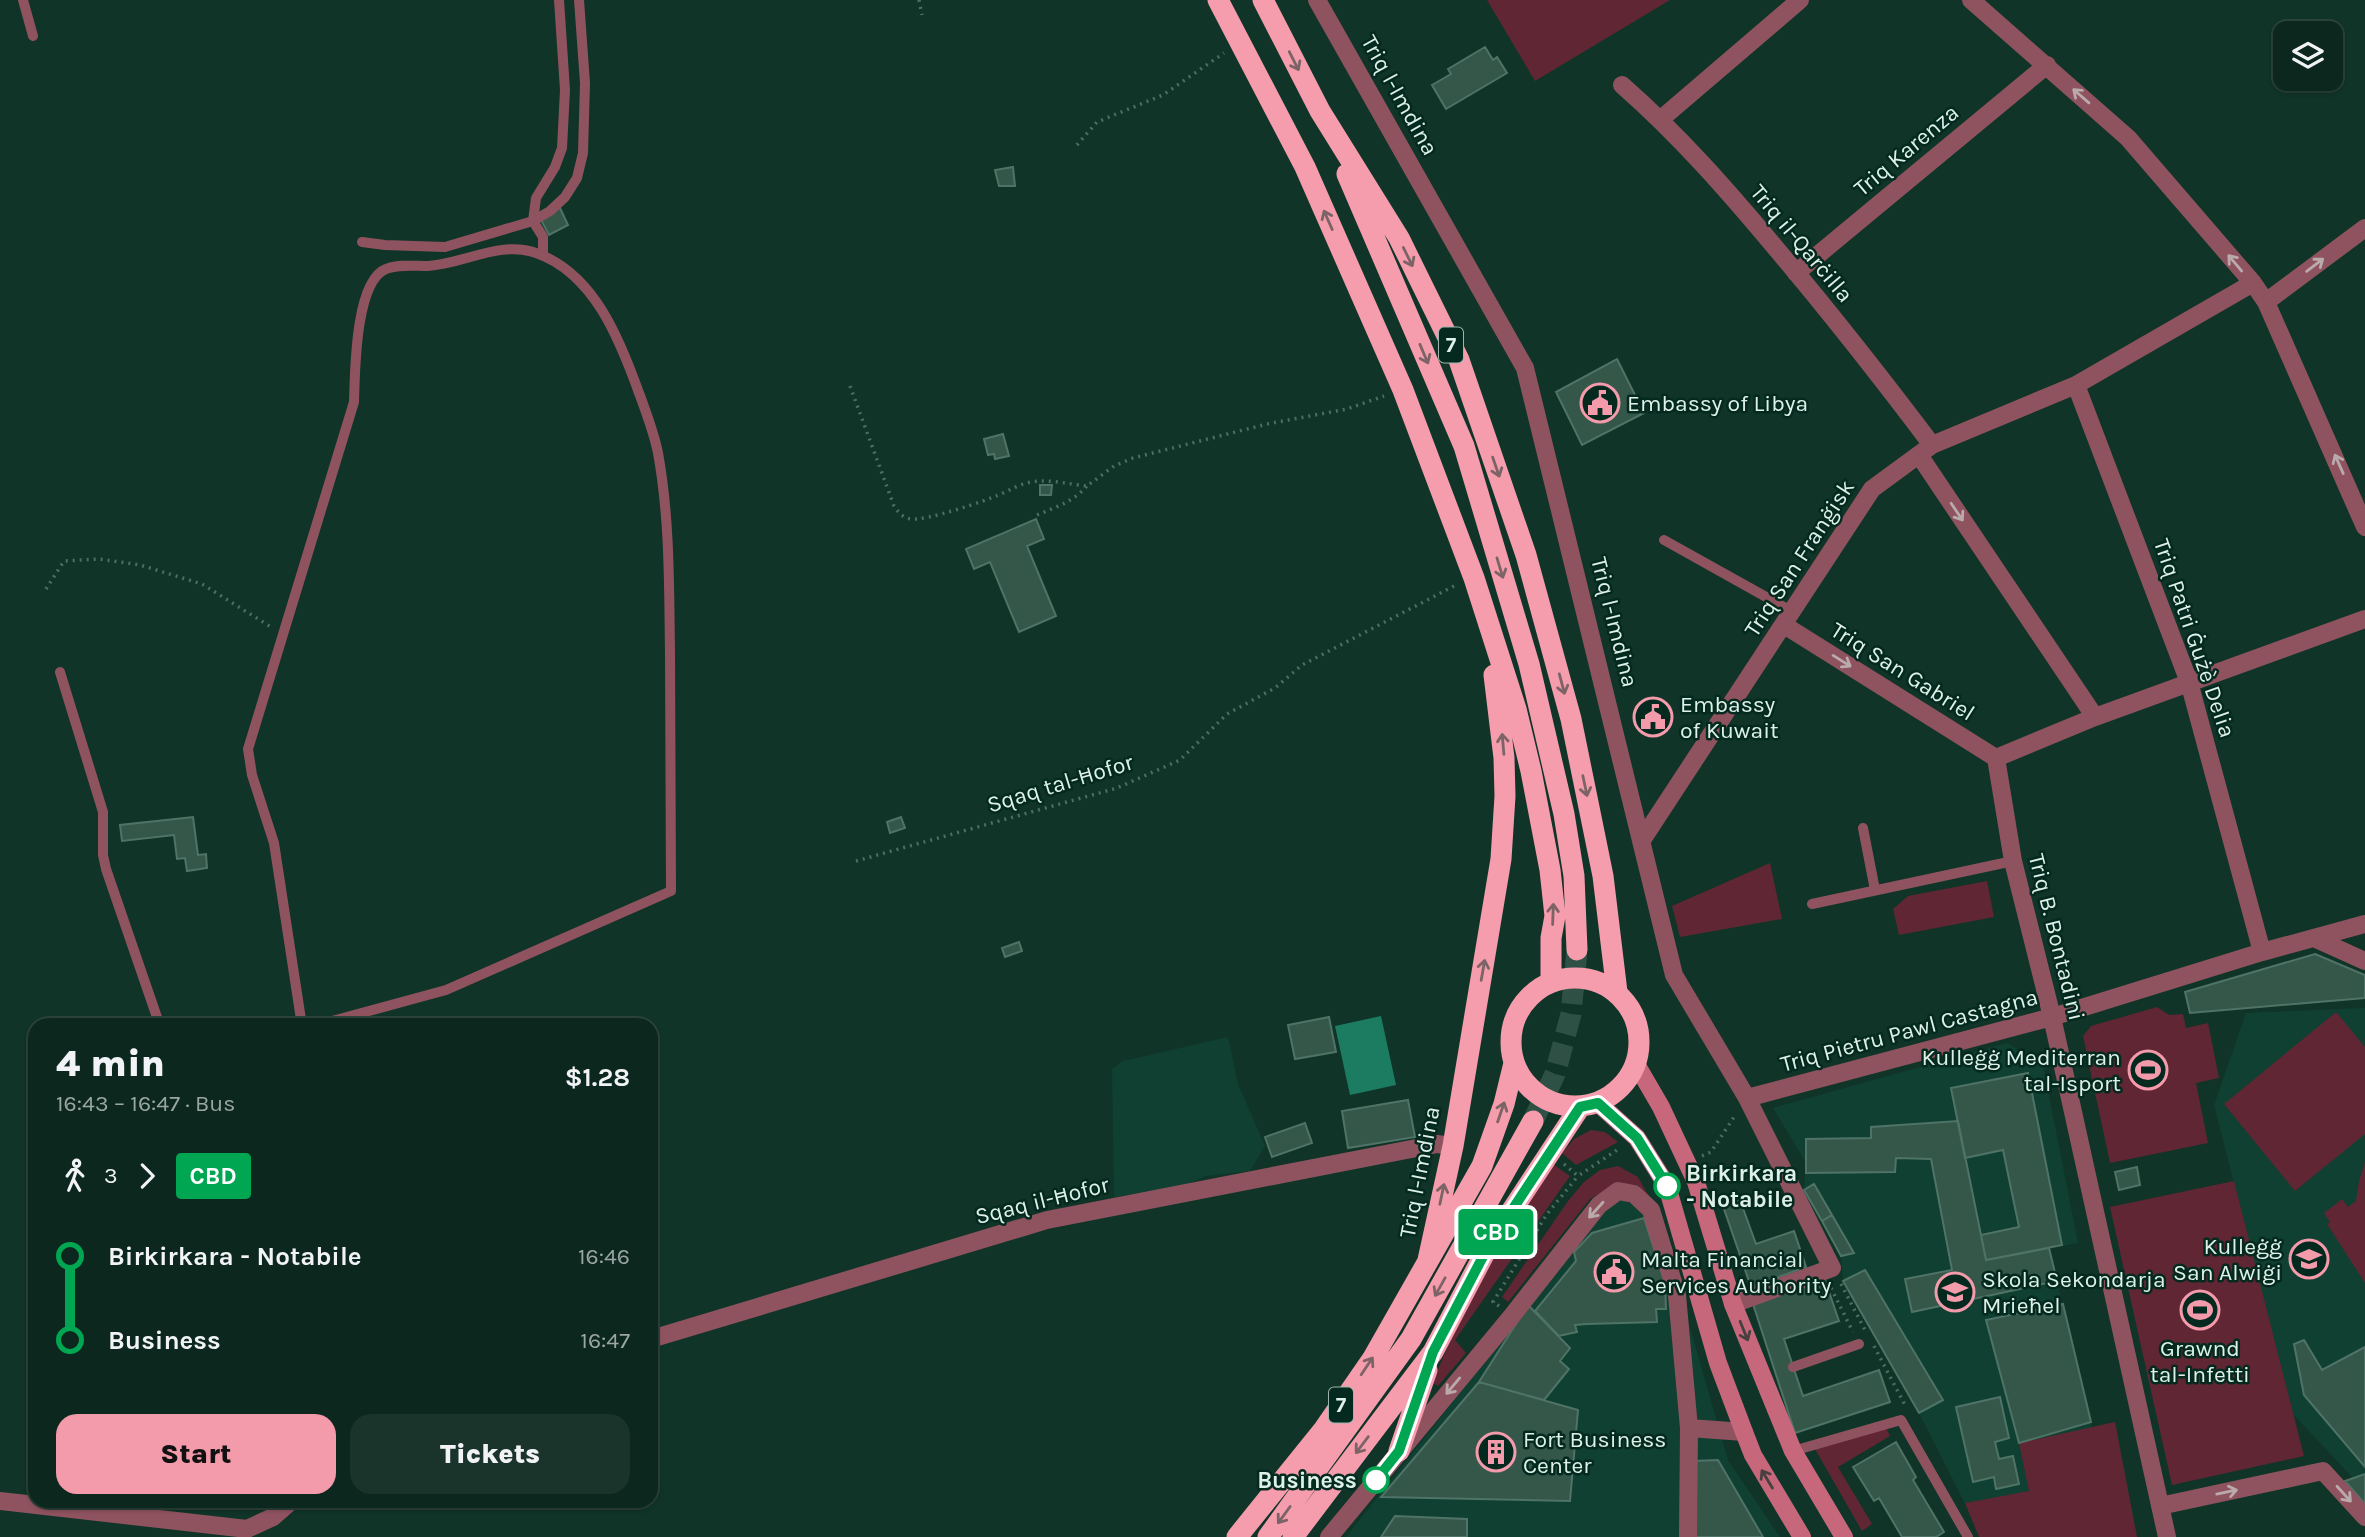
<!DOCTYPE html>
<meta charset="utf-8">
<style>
body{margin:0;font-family:Karla,sans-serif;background:#1a332b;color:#f1f3f6;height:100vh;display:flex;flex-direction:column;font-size:26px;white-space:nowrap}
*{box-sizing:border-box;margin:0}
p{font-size:23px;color:#9aa5a4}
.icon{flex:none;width:38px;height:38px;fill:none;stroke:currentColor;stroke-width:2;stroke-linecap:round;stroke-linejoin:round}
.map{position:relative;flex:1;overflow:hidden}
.details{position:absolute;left:28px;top:1018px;width:630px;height:490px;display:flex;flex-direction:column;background:#0c271e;border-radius:21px;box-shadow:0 2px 5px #0004,0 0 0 2px #2c443c}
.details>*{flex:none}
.badge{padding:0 14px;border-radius:5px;font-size:24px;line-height:46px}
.tools{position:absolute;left:2273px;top:21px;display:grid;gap:14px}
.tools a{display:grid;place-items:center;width:70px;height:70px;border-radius:14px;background:#0c271e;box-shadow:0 2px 5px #0004,0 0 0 2px #2c443c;font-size:35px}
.map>.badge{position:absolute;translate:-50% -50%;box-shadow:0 0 0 4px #fff}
.legs{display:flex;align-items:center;gap:10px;height:77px;padding:0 28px;font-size:23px}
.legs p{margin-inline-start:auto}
.headline{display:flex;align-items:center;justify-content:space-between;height:119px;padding:0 28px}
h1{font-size:38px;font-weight:800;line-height:52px}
.action{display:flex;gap:14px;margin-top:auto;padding:14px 28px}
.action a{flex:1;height:80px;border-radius:21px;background:#f39aab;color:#111;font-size:28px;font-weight:800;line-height:80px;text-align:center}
.action a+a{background:#1a332b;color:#f1f3f6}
ul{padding:0 28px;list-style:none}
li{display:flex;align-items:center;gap:24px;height:84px;font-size:26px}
li i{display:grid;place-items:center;width:10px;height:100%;margin:0 9px;background:currentColor}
li i::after{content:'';width:18px;height:18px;margin:-9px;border:5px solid;border-radius:50%;background:#0c271e}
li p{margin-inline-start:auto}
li:first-child i{background:linear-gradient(#0000 50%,currentColor 0)}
li:last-child i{background:linear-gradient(currentColor 50%,#0000 0)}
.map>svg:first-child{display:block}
.built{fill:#0f4032}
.green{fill:#602634}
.water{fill:#1b7c61}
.building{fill:#34574a;stroke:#4f7366;stroke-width:2}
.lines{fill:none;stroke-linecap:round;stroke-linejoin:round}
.highway-tunnel{stroke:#2f5045;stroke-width:21;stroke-dasharray:21 10;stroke-linecap:butt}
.path{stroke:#4f6e63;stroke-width:3.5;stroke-dasharray:2 5;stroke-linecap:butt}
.lane{stroke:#8f535f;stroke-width:10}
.street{stroke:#8f535f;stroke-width:18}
.secondary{stroke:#c6677b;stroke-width:18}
.highway{stroke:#f59cad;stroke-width:21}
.oneway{stroke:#7c6366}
.oneway2{stroke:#baaaab}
.oneway3{stroke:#483f3f}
.line-1-casing{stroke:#fff;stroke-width:16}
.line-1{stroke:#00a651;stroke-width:10}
.stop-1-dot{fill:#fff;stroke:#00a651;stroke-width:3.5}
.labels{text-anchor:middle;stroke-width:5;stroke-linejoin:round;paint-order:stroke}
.shield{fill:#042a1f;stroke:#9db5ac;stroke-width:2}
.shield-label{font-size:21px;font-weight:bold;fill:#def1e9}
.street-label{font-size:23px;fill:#def1e9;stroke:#042a1f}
.poi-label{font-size:23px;fill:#def1e9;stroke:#042a1f;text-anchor:start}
.stop-label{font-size:23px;font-weight:bold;fill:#def1e9;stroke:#042a1f;text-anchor:start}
</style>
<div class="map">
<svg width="2365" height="1537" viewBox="0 0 2365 1537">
<rect width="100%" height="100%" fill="#103428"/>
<path class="built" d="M2365,1008V1491L2293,1414L2214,1105L2246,1013Z
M1228,1037L1238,1084L1265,1146L1250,1171L1206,1176L1186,1185L1114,1197L1112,1069L1123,1061Z
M2007,1043L2043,1065L2078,1243L2049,1249L2092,1427L2115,1422L2137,1537H1979L1978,1529L1919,1413L1843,1281L1841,1256L1804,1190L1806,1163L1773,1108Z
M1622,1197L1632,1199L1660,1223L1728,1460L1780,1537H1346L1608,1205Z"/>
<path class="green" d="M1487,0H1670L1535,81Z
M1770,863L1782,919L1680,937L1672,906Z
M1987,881L1994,917L1899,935L1893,909L1908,896Z
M2157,1007L2169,1015L2183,1014L2186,1028L2208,1023L2219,1078L2196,1083L2208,1143L2110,1163L2083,1036L2091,1026Z
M2336,1012L2365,1047V1134L2295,1191L2224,1104Z
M1591,1130L1605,1132L1618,1142L1576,1165L1562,1153L1574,1139Z
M1550,1162L1570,1176L1455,1340L1466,1353L1438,1386L1433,1383C1462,1304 1507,1234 1550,1162Z
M2365,1162V1283L2327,1224L2330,1222L2324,1213L2342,1199L2348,1207L2356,1201L2359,1181Z
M1618,1166L1638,1177L1652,1202L1639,1186L1617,1184L1590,1199L1508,1302L1502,1297L1568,1201L1584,1182L1600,1170Z
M2234,1181L2304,1456L2172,1485L2110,1207Z
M2115,1422L2137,1537H1979L1965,1503L2029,1491L2019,1443Z
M1886,1428L1890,1436L1838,1467L1872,1524L1862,1531L1815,1449Z"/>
<path class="water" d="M1381,1016L1396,1085L1350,1095L1335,1026Z"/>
<path class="building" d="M1485,47L1493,60L1497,57L1507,73L1446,109L1432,85L1451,74L1448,69Z
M1013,167L1015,186H999L995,170Z
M560,208L568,225L549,235L540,218Z
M1617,359L1644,413L1582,445L1556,392Z
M1003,434L1009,456L995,459L994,454L988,455L984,439Z
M1040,485H1052L1051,495H1040Z
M1036,519L1044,539L1027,546L1056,616L1019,632L990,562L974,569L966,549Z
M193,817L198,855L206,854L207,868L187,871L185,858L177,859L174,835L122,841L120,825Z
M901,817L905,828L890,833L887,822Z
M1019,942L1022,951L1005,957L1002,948Z
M2315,954L2365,975V998L2190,1013L2185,992Z
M1329,1017L1336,1052L1295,1059L1288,1025Z
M2028,1073L2062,1245L1986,1260L1981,1235L2019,1227L2003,1150L1965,1158L1951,1088Z
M1408,1100L1415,1137L1348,1148L1342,1111Z
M1958,1121L1986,1260L2049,1248L2057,1281L1912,1312L1905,1279L1952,1270L1931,1159L1896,1158L1895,1172L1806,1173V1139L1871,1138V1127Z
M1305,1123L1312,1143L1272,1157L1265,1137Z
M2137,1167L2140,1185L2119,1190L2115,1172Z
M1814,1184L1832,1215L1822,1221L1804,1190Z
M1740,1200L1756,1244L1794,1231L1806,1267L1751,1287L1723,1206Z
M1832,1215L1854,1253L1841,1256L1822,1221Z
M1644,1218L1665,1283L1666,1309H1656L1657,1322L1587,1324L1575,1325L1577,1332L1559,1336L1535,1311L1576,1261L1574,1252L1592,1233Z
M1865,1270L1943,1400L1919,1413L1843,1281Z
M1825,1280L1839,1321L1784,1339L1803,1396L1879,1370L1890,1402L1795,1433L1753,1304Z
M2063,1304L2091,1422L2019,1443L1986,1320Z
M1528,1305L1570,1348L1560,1361L1569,1369L1544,1400L1479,1382Z
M2304,1340L2322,1370L2365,1347V1467L2304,1395L2294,1344Z
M1479,1382L1578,1410L1570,1501L1381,1497Z
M2000,1397L2009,1438L1995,1442L1999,1459L2013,1456L2019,1484L1996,1489L1994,1477L1973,1482L1956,1407Z
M1896,1442L1916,1477L1913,1480L1944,1532L1936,1537H1902L1879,1498L1874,1501L1853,1467Z
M1718,1460L1763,1537H1696L1693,1461Z
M2365,1474V1504L2345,1481Z
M1395,1516L1467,1519V1537H1381Z"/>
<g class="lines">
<path class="highway-tunnel" d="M1533,1121L1555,1074L1571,1014L1577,950"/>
<path class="path" d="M919,0L922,15
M1077,145L1097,122L1163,95L1224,53
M850,386L894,506C899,513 903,518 911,519C926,521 985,501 1001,494C1010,490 1018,485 1027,483C1045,478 1068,484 1087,486L1114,466L1133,458L1267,424L1347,409L1384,396
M1037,515C1056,507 1073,502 1087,486
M46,589L64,561L99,559L140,565L202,584L271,627
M856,861L1117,788L1180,760L1227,714L1275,688L1302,665L1456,585
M1702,1156L1711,1152L1736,1114
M1564,1164L1578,1176L1620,1148
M1841,1284L1865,1330
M1831,1288L1853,1332
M1499,1306L1493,1302L1547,1214L1578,1176
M1874,1346L1906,1407"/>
<path class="lane" d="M23,0L33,36
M362,242L385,245L445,247L533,221L550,211L565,197L577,178L583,153L585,83L579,0
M543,256V237L533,221L536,198L555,167L562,148L565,90L559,0
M1664,540L1793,612
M60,672L103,812V855L106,869L160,1026
M1863,828L1875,890
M1812,904L2013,861
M302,1026L274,843L252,775L248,749L354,402C355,373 355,281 386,269C398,264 414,266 428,266C463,264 501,240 536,253C594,273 620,340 639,393C646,412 654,433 658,453C670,519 669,587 670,653C670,733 671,812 671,891L446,990L314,1026
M1793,1367L1859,1344
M1793,1451L1901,1420L1968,1537"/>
<path class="street" d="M1317,0L1525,368L1674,975L1747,1098L1832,1268L1733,1304
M1971,0L2128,138L2253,283L2266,302L2365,527
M1622,85C1680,136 1729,192 1779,252C1832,315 1883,380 1932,445
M1661,119L1800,0
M1796,273L2047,65
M2266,302L2365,228
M2076,385L2189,682L2262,952
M1919,455L2095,717
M1784,625L1996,758
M1996,758L2013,861L2052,1017L2167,1537
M1996,758L2095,717L2365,619
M1642,840L1872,489L1932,445L2076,385L2253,283
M2314,938L2365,961
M1747,1098L2052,1017L2262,952L2365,924
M651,1339L1047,1220L1437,1144L1453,1146
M1689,1428L1744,1432
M0,1501L247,1529L273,1517L290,1502
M2160,1506L2323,1471L2365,1517
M1329,1537L1511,1317L1599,1205L1618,1191L1634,1194L1651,1210L1677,1295L1689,1428L1688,1537"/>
<path class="secondary" d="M1636,1064L1661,1107L1696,1182L1733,1304L1793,1451L1844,1537
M1598,1103L1637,1138L1667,1186L1718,1363L1744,1432L1753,1455L1802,1537"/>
<path class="highway" d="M1218,0L1305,167L1403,390L1474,578L1516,709L1531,771L1550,870L1555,916L1551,938V982
M1263,0L1320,111L1399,238L1459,360L1526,555L1571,719L1603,876L1617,992
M1347,174L1464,446L1529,664L1564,814L1574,876L1577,950
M1511 1042a64 64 0 1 1 128 0a64 64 0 1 1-128 0Z
M1428,1260L1453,1146L1501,859L1505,796L1504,758L1494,675
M1399,1451L1427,1370
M1237,1537L1324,1429L1373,1358L1482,1166L1504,1104L1514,1063
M1268,1537L1411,1339L1533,1121
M1293,1537L1433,1352L1489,1245L1580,1107"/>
</g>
<defs><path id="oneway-shaft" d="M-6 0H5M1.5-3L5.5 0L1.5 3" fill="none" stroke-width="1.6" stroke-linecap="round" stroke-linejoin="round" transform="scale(1.75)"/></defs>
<g class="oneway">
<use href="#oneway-shaft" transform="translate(1294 61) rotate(63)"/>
<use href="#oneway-shaft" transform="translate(1328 220) rotate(-114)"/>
<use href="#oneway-shaft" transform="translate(1408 257) rotate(64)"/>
<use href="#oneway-shaft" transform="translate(1424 354) rotate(67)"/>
<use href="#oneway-shaft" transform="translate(1496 467) rotate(71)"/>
<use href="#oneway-shaft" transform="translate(1500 568) rotate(73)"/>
<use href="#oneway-shaft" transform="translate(1562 684) rotate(75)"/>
<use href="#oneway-shaft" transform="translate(1503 744) rotate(-95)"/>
<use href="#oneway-shaft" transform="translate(1585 786) rotate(78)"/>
<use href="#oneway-shaft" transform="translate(1553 914) rotate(-88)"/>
<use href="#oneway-shaft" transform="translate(1483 970) rotate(-80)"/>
<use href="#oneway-shaft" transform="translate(1501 1112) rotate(-71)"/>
<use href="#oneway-shaft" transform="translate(1442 1194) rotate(-78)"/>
<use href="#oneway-shaft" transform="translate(1440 1287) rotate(119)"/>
<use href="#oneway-shaft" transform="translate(1367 1366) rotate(-56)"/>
<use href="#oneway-shaft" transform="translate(1362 1445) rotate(127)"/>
<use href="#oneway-shaft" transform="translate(1284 1515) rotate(126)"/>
</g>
<g class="oneway2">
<use href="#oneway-shaft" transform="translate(2081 96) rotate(-139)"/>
<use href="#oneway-shaft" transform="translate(2235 263) rotate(-130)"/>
<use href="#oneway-shaft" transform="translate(2315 265) rotate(-37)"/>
<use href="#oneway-shaft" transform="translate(2339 464) rotate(-114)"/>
<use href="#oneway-shaft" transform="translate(1957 512) rotate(56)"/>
<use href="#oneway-shaft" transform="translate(1842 661) rotate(32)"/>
<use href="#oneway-shaft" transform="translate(1596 1210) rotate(132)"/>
<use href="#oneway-shaft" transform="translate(1453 1386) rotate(130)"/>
<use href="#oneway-shaft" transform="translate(2227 1492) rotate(-12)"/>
<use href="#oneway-shaft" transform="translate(2344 1494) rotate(48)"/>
</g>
<g class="oneway3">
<use href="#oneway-shaft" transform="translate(1744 1331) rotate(68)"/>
<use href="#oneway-shaft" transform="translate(1767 1479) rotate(-121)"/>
</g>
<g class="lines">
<defs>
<path id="line-1" d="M1376,1480L1399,1451L1433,1352L1489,1245L1580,1107L1598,1103L1637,1138L1667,1186"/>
</defs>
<use href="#line-1" class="line-1-casing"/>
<use href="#line-1" class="line-1"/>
</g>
<defs>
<symbol id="civic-ring" viewBox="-11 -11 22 22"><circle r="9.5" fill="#042a1f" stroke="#f39aab" stroke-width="1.5"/><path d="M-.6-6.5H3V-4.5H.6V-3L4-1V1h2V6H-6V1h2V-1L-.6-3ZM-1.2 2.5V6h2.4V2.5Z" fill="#f39aab"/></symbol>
<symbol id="stadium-ring" viewBox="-11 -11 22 22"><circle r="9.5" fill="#042a1f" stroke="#f39aab" stroke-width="1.5"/><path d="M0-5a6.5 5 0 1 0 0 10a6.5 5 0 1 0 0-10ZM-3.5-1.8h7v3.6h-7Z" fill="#f39aab"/></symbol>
<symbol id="school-ring" viewBox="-11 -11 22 22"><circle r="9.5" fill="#042a1f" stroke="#f39aab" stroke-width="1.5"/><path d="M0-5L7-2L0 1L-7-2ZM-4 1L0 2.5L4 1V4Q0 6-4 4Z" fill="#f39aab"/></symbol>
<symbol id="building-ring" viewBox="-11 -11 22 22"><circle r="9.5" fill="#042a1f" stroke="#f39aab" stroke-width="1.5"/><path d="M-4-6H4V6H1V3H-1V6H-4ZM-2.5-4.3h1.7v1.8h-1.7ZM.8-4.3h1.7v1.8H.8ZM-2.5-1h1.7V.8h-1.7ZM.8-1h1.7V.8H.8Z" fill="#f39aab"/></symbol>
</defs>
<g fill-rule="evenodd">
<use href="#civic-ring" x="1578" y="381" width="44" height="44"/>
<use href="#civic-ring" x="1631" y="695" width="44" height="44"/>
<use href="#stadium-ring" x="2126" y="1048" width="44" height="44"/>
<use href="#school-ring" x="2287" y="1237" width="44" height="44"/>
<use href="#civic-ring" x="1592" y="1250" width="44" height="44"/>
<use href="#school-ring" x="1933" y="1270" width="44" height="44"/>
<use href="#stadium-ring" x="2178" y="1288" width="44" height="44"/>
<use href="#building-ring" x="1474" y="1430" width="44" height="44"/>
</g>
<g class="stop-1-dot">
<circle cx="1667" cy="1186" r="12"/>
<circle cx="1376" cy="1480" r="12"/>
</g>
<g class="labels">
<g class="shield">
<rect x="1439" y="327.5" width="24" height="35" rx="5"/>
<rect x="1329" y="1387.5" width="24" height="35" rx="5"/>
</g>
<g class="shield-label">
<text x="1451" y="352">7</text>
<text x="1341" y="1412">7</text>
</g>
<g class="street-label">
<text transform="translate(1400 95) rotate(61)" y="8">Triq l-Imdina</text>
<text transform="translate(1906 150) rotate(-40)" y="8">Triq Karenza</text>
<text transform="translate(1802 243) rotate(50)" y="8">Triq il-Qarċilla</text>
<text transform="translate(1799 558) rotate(-57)" y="8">Triq San Franġisk</text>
<text transform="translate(1615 622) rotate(76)" y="8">Triq l-Imdina</text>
<text transform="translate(2195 638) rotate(71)" y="8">Triq Patri Ġużè Delia</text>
<text transform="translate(1903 671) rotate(32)" y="8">Triq San Gabriel</text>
<text transform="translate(1060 783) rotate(-17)" y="8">Sqaq tal-Ħofor</text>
<text transform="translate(2057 937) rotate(76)" y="8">Triq B. Bontadini</text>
<text transform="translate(1909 1030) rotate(-15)" y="8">Triq Pietru Pawl Castagna</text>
<text transform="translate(1419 1172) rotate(-79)" y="8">Triq l-Imdina</text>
<text transform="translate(1042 1200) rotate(-14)" y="8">Sqaq il-Ħofor</text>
</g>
<g class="poi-label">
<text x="1627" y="411">Embassy of Libya</text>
<text x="1680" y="712">Embassy<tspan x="1680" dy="26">of Kuwait</tspan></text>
<text x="2121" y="1065" text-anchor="end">Kulleġġ Mediterran<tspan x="2121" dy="26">tal-Isport</tspan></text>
<text x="2282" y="1254" text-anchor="end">Kulleġġ<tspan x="2282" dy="26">San Alwiġi</tspan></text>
<text x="1641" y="1267">Malta Financial<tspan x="1641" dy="26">Services Authority</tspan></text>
<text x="1982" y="1287">Skola Sekondarja<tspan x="1982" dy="26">Mrieħel</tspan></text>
<text x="2200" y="1356" text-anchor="middle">Grawnd<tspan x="2200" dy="26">tal-Infetti</tspan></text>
<text x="1523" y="1447">Fort Business<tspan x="1523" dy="26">Center</tspan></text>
</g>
<g class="stop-label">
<text x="1686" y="1181">Birkirkara<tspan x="1686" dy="26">- Notabile</tspan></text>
<text x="1357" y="1488" text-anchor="end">Business</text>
</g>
</g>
</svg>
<div class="tools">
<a><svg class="icon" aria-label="layers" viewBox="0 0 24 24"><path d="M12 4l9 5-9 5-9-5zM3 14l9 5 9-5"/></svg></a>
</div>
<b class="badge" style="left:1496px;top:1232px;background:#00a651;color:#fff">CBD</b>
<section class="details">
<div class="headline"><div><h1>4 min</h1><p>16:43 – 16:47 · Bus</p></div><b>$1.28</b></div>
<div class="legs"><svg class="icon" aria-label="walk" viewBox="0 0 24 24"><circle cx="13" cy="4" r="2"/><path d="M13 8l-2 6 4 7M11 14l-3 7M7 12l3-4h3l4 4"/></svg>3<svg class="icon" aria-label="forward" viewBox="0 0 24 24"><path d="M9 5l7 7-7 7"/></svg><b class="badge" style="background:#00a651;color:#fff">CBD</b></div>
<ul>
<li><i style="color:#00a651"></i><b>Birkirkara - Notabile</b><p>16:46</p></li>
<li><i style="color:#00a651"></i><b>Business</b><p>16:47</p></li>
</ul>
<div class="action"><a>Start</a><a>Tickets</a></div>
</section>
</div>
